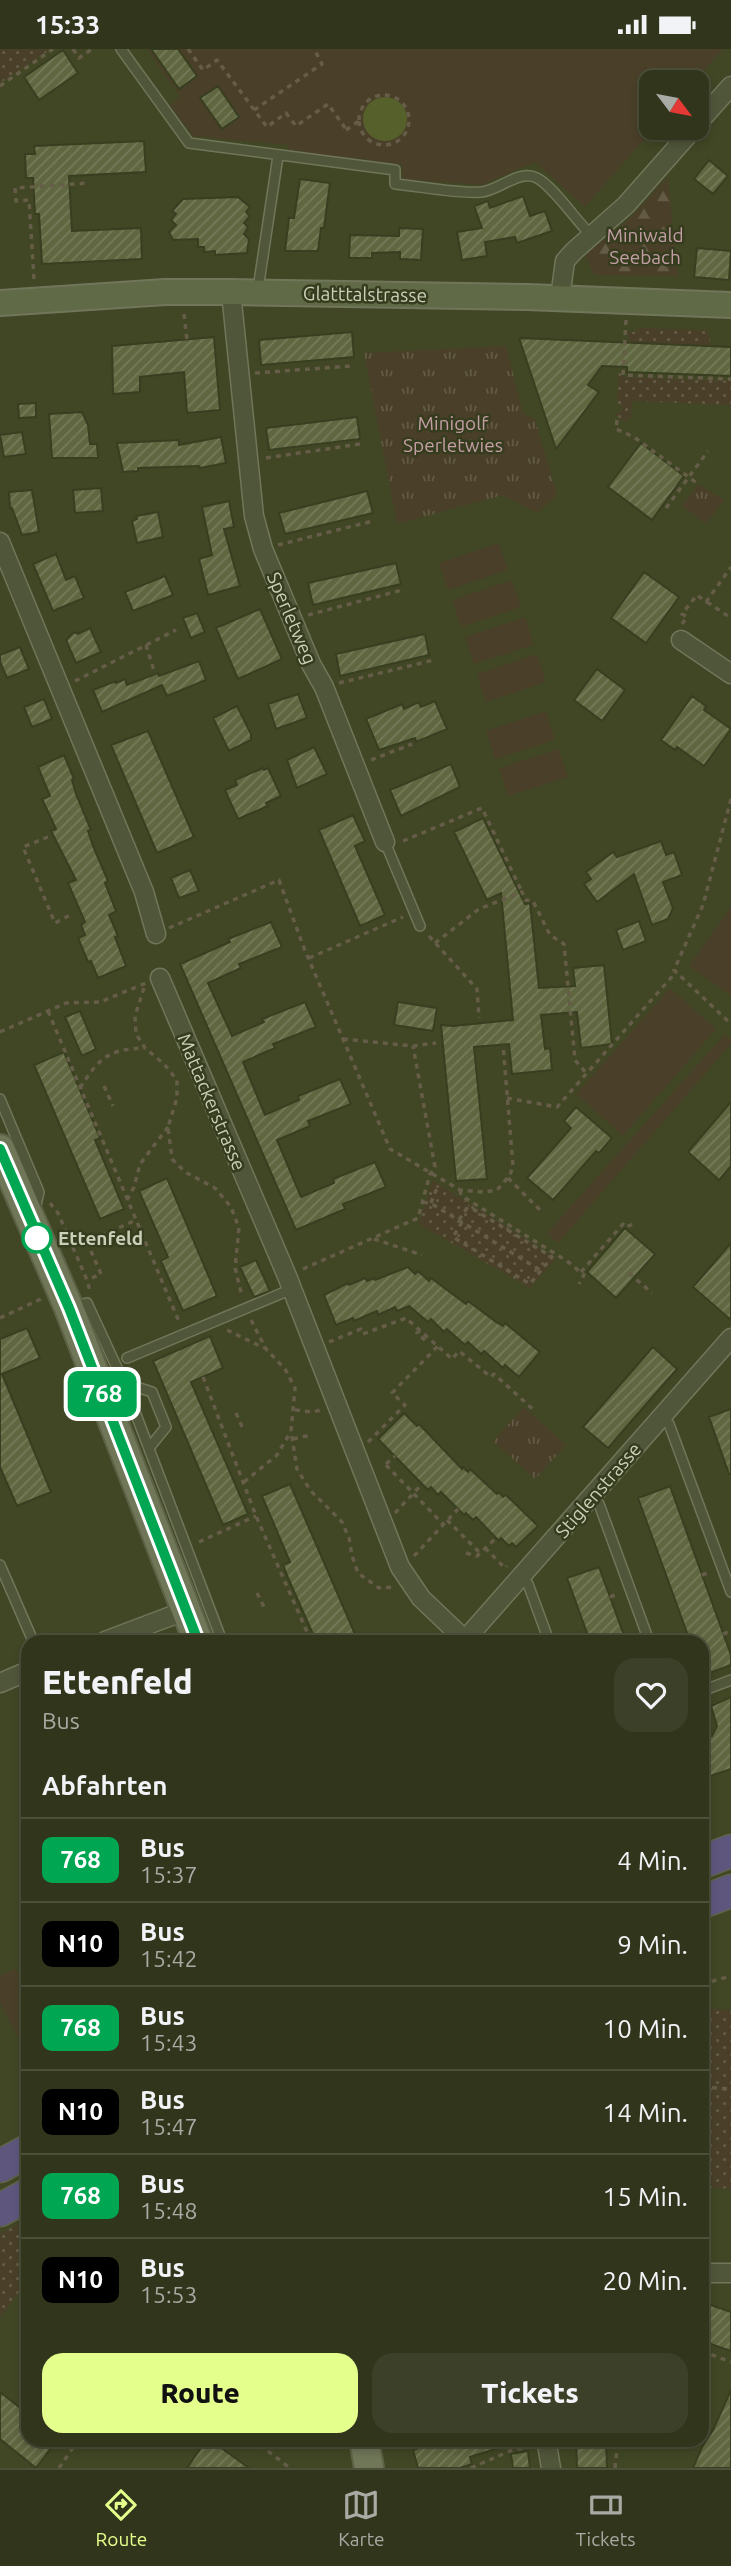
<!DOCTYPE html>
<html lang="de">
<style>
body{margin:0;font-family:Ubuntu,sans-serif;background:#3d4029;color:#f1f3f6;height:100vh;display:flex;flex-direction:column;font-size:26px;white-space:nowrap}
*{box-sizing:border-box;margin:0}
p{font-size:23px;color:#a8aba3}
.icon{flex:none;width:38px;height:38px;fill:none;stroke:currentColor;stroke-width:2;stroke-linecap:round;stroke-linejoin:round}
.map{position:relative;flex:1;overflow:hidden}
.panel{position:absolute;left:21px;top:1586px;width:688px;height:812px;display:flex;flex-direction:column;background:#31351c;border-radius:21px;box-shadow:0 4px 10px #0003,0 0 0 2px #4c503b}
.panel>*{flex:none}
.badge{padding:0 14px;border-radius:10px;font-size:24px;line-height:46px}
.needle{width:46px;rotate:122deg}
.tools{position:absolute;left:639px;top:21px;display:grid;gap:14px}
.tools a{display:grid;place-items:center;width:70px;height:70px;border-radius:14px;background:#31351c;box-shadow:0 4px 10px #0003,0 0 0 2px #4c503b;font-size:35px}
.map>.badge{position:absolute;translate:-50% -50%;box-shadow:0 0 0 4px #fff}
h2{padding:0 21px;font-size:26px;line-height:63px}
.round{display:grid;place-items:center;flex:none;width:74px;height:74px;border-radius:21px;background:#3d4029}
.headline{display:flex;align-items:center;justify-content:space-between;height:119px;padding:0 21px}
h1{font-size:33px;font-weight:800;line-height:52px}
.action{display:flex;gap:14px;margin-top:auto;padding:14px 21px}
.action a{flex:1;height:80px;border-radius:21px;background:#e5ff8d;color:#111;font-size:28px;font-weight:800;line-height:80px;text-align:center}
.action a+a{background:#3d4029;color:#f1f3f6}
ul{padding:0;list-style:none}
li{display:flex;align-items:center;gap:21px;height:84px;padding:0 21px;border-top:2px solid #4c503b}
li div{flex:1}
li b{display:block;font-size:26px}
li em{font-style:normal}
li .badge{min-width:77px;font-weight:700;text-align:center}
.status{display:flex;justify-content:space-between;align-items:center;height:49px;padding:0 35px;background:#31351c;direction:ltr}
.status svg{height:19px;fill:currentColor}
.tab-bar{display:flex;justify-content:space-around;align-items:center;height:98px;border-top:2px solid #4c503b;background:#31351c;font-size:19px;color:#a8aba3}
.tab-bar a{display:grid;justify-items:center;gap:4px}
.tab-bar .on{color:#e5ff8d}
.map>svg:first-child{display:block}
.grass{fill:url(#grass-dots)}
.forest{fill:url(#forest-firs)}
.park{fill:url(#park-tufts)}
.pitch{fill:#4a4029}
.water{fill:#56602b}
.building{fill:url(#building-hatch);stroke:#383e20;stroke-width:2}
.lines{fill:none;stroke-linecap:round;stroke-linejoin:round}
.lane-casing{stroke:#71765b;stroke-width:12}
.street-casing{stroke:#71765b;stroke-width:21}
.secondary-casing{stroke:#71765b;stroke-width:28}
.primary-casing{stroke:#5d6246;stroke-width:32}
.highway-casing{stroke:#5e6448;stroke-width:35}
.path{stroke:#655d48;stroke-width:3.5;stroke-dasharray:5 5;stroke-linecap:butt}
.lane{stroke:#50563a;stroke-width:9}
.street{stroke:#50563a;stroke-width:18}
.secondary{stroke:#616a47;stroke-width:24}
.primary{stroke:#707658;stroke-width:28}
.highway{stroke:#5f567d;stroke-width:32}
.line-casing{stroke:#fff;stroke-width:16}
.line{stroke:#00a651;stroke-width:10}
.stop-dot{fill:#fff;stroke:#00a651;stroke-width:3.5}
.labels{text-anchor:middle;stroke-width:5;stroke-linejoin:round;paint-order:stroke}
.park-label{font-size:19px;fill:#c39fa5;stroke:#363c1e}
.street-label{font-size:19px;fill:#cacfb8;stroke:#363c1e}
.stop-label{font-size:19px;font-weight:bold;fill:#cacfb8;stroke:#363c1e;text-anchor:start}
</style>
<div class="status"><b>15:33</b><svg viewBox="0 0 49 12"><path d="M0 12V9h3v3zM5 12V6h3v6zM10 12V3h3v9zM15 12V0h3v12zM26 1h20v11H26zM47 4h2v5h-2z"/></svg></div>
<div class="map">
<svg width="731" height="2419" viewBox="0 0 731 2419">
<defs>
<pattern id="grass-dots" width="8" height="8" patternUnits="userSpaceOnUse" patternTransform="scale(1.75)"><rect width="8" height="8" fill="#4a4029"/><path d="M2 2h.1M6 6h.1" fill="none" stroke="#635b46" stroke-width="1.8" stroke-linecap="round"/></pattern>
<pattern id="forest-firs" width="22" height="20" patternUnits="userSpaceOnUse" patternTransform="scale(1.75)"><rect width="22" height="20" fill="#4a4029"/><path d="M5 1l3.5 6h-7zM16 11l3.5 6h-7z" fill="#635b46"/></pattern>
<pattern id="park-tufts" width="24" height="20" patternUnits="userSpaceOnUse" patternTransform="scale(1.75)"><rect width="24" height="20" fill="#4a4029"/><path d="M3 7l-1-3M5 7V3M7 7l1-3M15 17l-1-3M17 17v-4M19 17l1-3" fill="none" stroke="#635b46"/></pattern>
<pattern id="building-hatch" width="6" height="6" patternUnits="userSpaceOnUse" patternTransform="scale(1.75)"><rect width="6" height="6" fill="#5f6640"/><path d="M-1 1l2-2M0 6l6-6M5 7l2-2" fill="none" stroke="#757b5a"/></pattern>
</defs>
<rect width="100%" height="100%" fill="#414725"/>
<path class="grass" d="M0,0H46L48,2L0,34Z
M640,279L708,281L711,297L629,293L628,283H635V281Z
M619,323H621L622,328L731,332V356L632,352L631,369L625,373L615,366L623,360L617,353Z
M432,1132L437,1134L556,1209L530,1239L419,1175Z
M702,1959L731,1961V2140L702,2138Z
M28,2170V2231L0,2269V2185Z"/>
<path class="forest" d="M668,128L678,227L594,226L585,206L629,170Z"/>
<path class="park" d="M506,297L523,364L535,370L557,446L537,464L503,446L397,475L364,304Z
M698,435L724,451L706,475L682,457Z
M524,1358L566,1396L535,1430L493,1392Z"/>
<path class="pitch" d="M147,0H723L694,33H651V79H654L585,158L535,113L481,136L403,130L402,115L288,101V96L193,87L170,56L180,48Z
M499,494L508,521L448,541L439,514Z
M512,531L521,558L461,578L452,551Z
M525,568L534,596L474,615L465,588Z
M537,605L546,633L486,653L477,625Z
M546,662L555,691L495,710L486,682Z
M559,700L568,728L508,747L499,719Z
M731,857V947L689,917Z
M670,939L716,980L623,1087L576,1045Z
M725,985L731,991V995L558,1194L547,1184Z
M16,1919L28,1944V1984L18,1989L0,1953V1927Z"/>
<path class="water" d="M363 70a22 22 0 1 1 44 0a22 22 0 1 1-44 0Z"/>
<path class="building" d="M151,0H178L197,27L179,40Z
M63,1L78,24L39,51L24,28Z
M218,37L239,68L222,80L200,49Z
M144,92L146,123L69,127L72,182L141,179L142,210L42,215L39,165H35L33,129H26L25,105H35L34,97Z
M709,111L728,127L713,145L694,130Z
M300,130L330,134L324,179H321L318,202H285L289,169H294Z
M523,147L530,167L545,162L552,182L517,194L515,188L485,193L487,207L462,211L457,183L482,179L474,157L488,152L490,159Z
M238,148L250,158L246,163L250,167L244,174L248,178L244,185L249,190L247,204L215,206V202L204,203V198H198V190L173,191L169,183L176,176L171,171L176,165L172,162L183,150Z
M399,179L423,180L421,211L400,210V203L372,204V209H349L350,186L399,187Z
M697,199L731,202L729,231L694,228Z
M352,283L354,308L261,316L259,291Z
M214,288L220,361L187,364L184,323L140,328V343L113,345L112,297Z
M519,289L731,298V327L627,323V318L602,317L588,336L599,343L556,400Z
M36,354V368L19,369L18,355Z
M82,363L88,376L90,395H97L98,409H52L49,365Z
M357,368L360,390L269,401L266,379Z
M22,383L26,405L4,408L0,386Z
M221,388L226,414L200,419L199,417L138,419V422L123,423L117,394L179,391V396Z
M641,394L684,427L652,471L608,438Z
M101,439L103,462L75,464L73,441Z
M32,441L39,483L22,486L12,459H10L9,443Z
M367,442L373,464L285,485L279,464Z
M229,452L234,478L224,480L240,537L208,546L199,510L212,506L202,458Z
M158,463L163,488L137,494L132,472L137,470L136,467Z
M56,505L66,531L75,527L84,549L53,562L33,515Z
M396,514L401,535L313,556L308,534Z
M644,523L679,548L646,594L611,569Z
M165,527L173,546L133,562L125,543Z
M260,560L282,610L238,630L216,579Z
M197,564L205,583L191,589L183,569Z
M90,579L101,603L76,614L66,591L74,583L78,585Z
M425,585L429,606L340,627L336,605Z
M20,598L29,620L7,629L0,613V606Z
M199,612L206,631L167,647L162,636L102,663L93,641L116,632V634L125,630L127,636L158,624L159,627Z
M597,620L625,641L602,672L574,651Z
M298,645L307,669L276,680L268,655Z
M692,647L706,657L704,661L731,680L704,717L677,698L675,701L661,691Z
M44,650L52,670L32,678L24,658Z
M435,652L447,680L416,693L415,689L379,701L366,670L402,655L404,660L419,653L421,658Z
M237,657L251,685V691L229,702L213,669Z
M148,682L194,788L157,804L111,696Z
M314,698L327,725L297,739L287,711Z
M64,706L74,730L72,731L76,745L91,781L88,782L93,797L108,832L105,834L116,862L109,866L118,887L115,888L126,917L98,929L91,912L88,913L78,889L85,886L81,876L85,873L68,834L76,831L51,782L56,780L42,750L50,747L38,718Z
M451,715L460,738L401,767L390,741Z
M263,719L264,721L268,719L281,747L266,754L268,757L238,770L225,741L237,736L235,731Z
M353,766L365,792L355,797L385,866L360,877L319,781Z
M483,769L525,855L530,854L539,939L575,937L573,919L604,916L612,995L581,999L577,963L541,966L545,1000L550,999L552,1021L512,1025L509,995L474,998L487,1130L456,1132L441,976L453,977L513,971L501,844L487,851L454,783Z
M661,792L666,806L674,803L682,826L663,833L673,859L668,870L652,876L634,825L597,853L584,835L591,830L586,823L613,803L617,808Z
M190,821L199,842L179,849L171,829Z
M639,872L646,892L623,901L616,881Z
M271,873L282,898L239,915L241,919L208,934L232,987L264,973L262,970L305,953L316,978L273,995L275,999L243,1013L265,1066L299,1051L298,1047L340,1030L351,1055L308,1072L310,1077L277,1091L301,1148L334,1134L333,1130L375,1113L386,1138L343,1155L345,1160L296,1181L180,915L230,893L228,890Z
M398,953L437,959L433,982L394,976Z
M80,962L96,1000L82,1007L65,968Z
M64,1003L100,1089L95,1091L124,1160L100,1170L34,1016Z
M731,1053V1117L719,1131L688,1103Z
M576,1058L612,1089L599,1104L596,1102L553,1151L527,1129L571,1079L564,1072Z
M167,1129L217,1247L183,1262L161,1212L168,1208L139,1142Z
M625,1179L655,1205L616,1249L587,1223Z
M731,1194V1271L693,1238Z
M256,1211L270,1242L254,1248L240,1218Z
M408,1218L415,1225L418,1222L429,1232L431,1229L466,1255L468,1252L496,1273L503,1277L505,1274L540,1303L519,1328L505,1316L503,1319L484,1302L481,1305L468,1293L465,1296L447,1280L444,1283L431,1270L428,1273L409,1257L397,1262L395,1258L378,1266L377,1262L354,1272L353,1269L336,1276L324,1246L348,1234L349,1236L365,1229L367,1232L374,1229L375,1231Z
M27,1279L40,1309L2,1325L51,1443L17,1457L0,1418V1290Z
M210,1287L223,1319L191,1333L248,1465L223,1476L153,1312Z
M653,1298L677,1320L608,1399L583,1378Z
M731,1360V1425H729L709,1368Z
M404,1364L417,1377L419,1375L462,1420L463,1418L468,1423L470,1420L497,1445L499,1443L503,1448L506,1446L538,1477L516,1498L512,1494L509,1497L501,1489L499,1492L476,1468L473,1471L466,1464L464,1466L441,1443L438,1446L431,1438L428,1441L378,1390Z
M290,1435L358,1592H316L289,1531L283,1516L290,1513L262,1447Z
M670,1437L731,1606V1616L702,1627V1592H690L638,1449Z
M599,1518L610,1548L626,1592H590L567,1529Z
M731,1648V1720L702,1730V1690L712,1687L717,1677L711,1657Z
M702,2253L731,2263V2302L702,2292Z
M731,2341V2419H693L702,2398L713,2381Z
M0,2343L28,2365V2390H58L36,2419L0,2390Z
M207,2390H209L249,2419H187Z
M447,2390H515V2394L470,2408L472,2415L460,2419H418L413,2401Z
M576,2390H606L607,2419H577Z
M528,2402L530,2419H513L511,2405Z"/>
<g class="lines">
<defs>
<path id="lane" d="M121,0L189,94L395,121V135C419,137 458,145 481,143C498,142 519,120 537,129C553,137 577,173 592,187
M258,240L278,107
M385,793L420,877
M0,1050L39,1143L35,1161
M72,1258L87,1254L124,1334L222,1592
M127,1309L292,1240
M124,1334L152,1343L166,1378L149,1399
M662,1367L669,1375L731,1543
M591,1448L599,1455L649,1592
M0,1516L33,1592
M521,1528L528,1535L549,1592
M702,1642L731,1631"/>
<path id="street" d="M696,76L731,37
M231,243L254,467L263,500L311,615L324,638L385,793
M560,249L565,212L574,202L626,156L694,79
M0,493L144,843L156,885
M681,591L731,625
M160,929L287,1227L400,1518L421,1549L465,1591
M105,1592L187,1561
M464,1592L731,1289
M0,1634L28,1622
M702,2224H731
M546,2390L551,2419"/>
<path id="secondary" d="M0,254L165,243H231L527,248L731,256"/>
<path id="primary" d="M0,1100L69,1259L198,1592
M364,2390L369,2419"/>
<path id="highway" d="M702,1813L731,1802
M702,1853L731,1842
M0,2117L28,2102
M0,2161L28,2146"/>
</defs>
<use href="#lane" class="lane-casing"/>
<use href="#street" class="street-casing"/>
<use href="#secondary" class="secondary-casing"/>
<use href="#primary" class="primary-casing"/>
<use href="#highway" class="highway-casing"/>
<path class="path" d="M73,0L79,9L92,0
M188,0L203,21L217,11L267,78L286,64L296,77L328,55L348,83
M0,37L53,0
M359 71a25 25 0 1 1 50 0a25 25 0 1 1-50 0Z
M254,61L322,15L314,0
M346,81L359,72
M34,230L29,151L16,152L15,139L89,134
M184,265L187,291
M626,271L623,326L731,330
M255,324L351,317
M617,371L616,380L634,388L698,435
M266,409L360,395
M666,459L708,402
M278,496L373,472
M707,553L731,569
M308,566L402,541
M682,575L687,568L682,565L697,546L706,553L731,518
M146,596L155,625
M75,632L176,581
M339,634L434,611
M371,711L412,695
M731,750L703,856L674,921L731,975
M48,788L23,798L55,874L72,865
M403,792L482,759L522,843
M169,879L279,831L304,899L390,1100L460,1141L484,1143L497,1141L510,1126L513,1117L503,996
M429,887L477,940L479,969
M435,894L479,860L522,843L525,851L533,852L550,886L564,895L575,1011L587,1025
M309,909L403,868
M144,939L135,967L136,985L145,999L164,1015L177,1031V1049L168,1078L172,1110L185,1123L215,1139L231,1158L239,1179L235,1219L242,1247
M48,962L180,1275
M0,983L66,954L100,953L146,934
M343,990L413,997L436,994
M104,1037L113,1057
M80,1039C99,1009 108,1000 145,999
M507,1049L557,1058L676,923
M508,1129L541,1162
M460,1141L461,1146L465,1149L567,1212L584,1226L579,1235
M127,1151L134,1138L140,1115L168,1078
M423,1153L432,1155L540,1221
M50,1154L58,1164L87,1231L90,1242
M431,1154L437,1139
M459,1171L469,1156
M462,1173L453,1188L530,1235L552,1208L468,1157
M374,1190L422,1206
M303,1220L418,1169L430,1125L435,1118L413,997
M581,1223L623,1175L625,1178L634,1175
M629,1224L652,1244
M92,1229L101,1225L87,1193L136,1171
M0,1269L41,1250
M251,1271L266,1300L285,1320L295,1339L291,1382L297,1420L310,1441L342,1473L349,1489L352,1507L358,1524L379,1539L393,1538
M227,1281L264,1299
M420,1281L417,1284L426,1292
M329,1293L361,1280L363,1285L406,1269L452,1310L459,1302L491,1328L494,1325L536,1363
M203,1328L256,1467L311,1592
M295,1361L312,1363L321,1361
M236,1364L244,1382
M293,1390L311,1386
M368,1393L405,1356L392,1344L438,1297
M386,1415L395,1407
M386,1416L443,1475
M244,1433L277,1406L290,1384
M395,1464L422,1435
M447,1471L480,1504
M199,1493L256,1467
M485,1499L505,1519L507,1517
M466,1504L477,1507L496,1489
M414,1507L458,1460
M702,1526L710,1523
M257,1544L266,1562
M610,1548L618,1545
M723,1585L731,1582
M702,1935L731,1927
M702,2038L731,2040
M702,2302L731,2313
M252,2390L290,2419
M59,2419L79,2390
M471,2419L510,2402L531,2397
M615,2419L618,2390"/>
<use href="#lane" class="lane"/>
<use href="#street" class="street"/>
<use href="#secondary" class="secondary"/>
<use href="#primary" class="primary"/>
<use href="#highway" class="highway"/>
</g>
<g class="lines">
<defs>
<path id="line" d="M0,1100L69,1259L198,1592"/>
</defs>
<use href="#line" class="line-casing"/>
<use href="#line" class="line"/>
</g>
<circle class="stop-dot" cx="37" cy="1189" r="14"/>
<g class="labels">
<g class="park-label">
<text x="645" y="193">Miniwald<tspan x="645" dy="22">Seebach</tspan></text>
<text x="453" y="381">Minigolf<tspan x="453" dy="22">Sperletwies</tspan></text>
</g>
<g class="street-label">
<text transform="translate(365 245) rotate(1)" y="7">Glatttalstrasse</text>
<text transform="translate(292 569) rotate(67)" y="7">Sperletweg</text>
<text transform="translate(212 1053) rotate(67)" y="7">Mattackerstrasse</text>
<text transform="translate(598 1441) rotate(-49)" y="7">Stiglenstrasse</text>
</g>
<g class="stop-label">
<text x="58" y="1196">Ettenfeld</text>
</g>
</g>
</svg>
<div class="tools">
<a><svg class="needle" viewBox="-14 -14 28 28"><path d="M0-13l5 13h-10z" fill="#e53935"/><path d="M0 13l5-13h-10z" fill="#a8aba3"/></svg></a>
</div>
<b class="badge" style="left:102px;top:1345px;background:#00a651;color:#fff">768</b>
<section class="panel">
<div class="headline"><div><h1>Ettenfeld</h1><p>Bus</p></div><a class="round"><svg class="icon" aria-label="heart" viewBox="0 0 24 24"><path d="M12 20l-8-8c-3-5 5-10 8-4 3-6 11-1 8 4z"/></svg></a></div>
<h2>Abfahrten</h2>
<ul>
<li><span class="badge" style="background:#00a651;color:#fff">768</span><div><b>Bus</b><p>15:37</p></div><em>4 Min.</em></li>
<li><span class="badge" style="background:#000;color:#fff">N10</span><div><b>Bus</b><p>15:42</p></div><em>9 Min.</em></li>
<li><span class="badge" style="background:#00a651;color:#fff">768</span><div><b>Bus</b><p>15:43</p></div><em>10 Min.</em></li>
<li><span class="badge" style="background:#000;color:#fff">N10</span><div><b>Bus</b><p>15:47</p></div><em>14 Min.</em></li>
<li><span class="badge" style="background:#00a651;color:#fff">768</span><div><b>Bus</b><p>15:48</p></div><em>15 Min.</em></li>
<li><span class="badge" style="background:#000;color:#fff">N10</span><div><b>Bus</b><p>15:53</p></div><em>20 Min.</em></li>
</ul>
<div class="action"><a>Route</a><a>Tickets</a></div>
</section>
</div>
<nav class="tab-bar">
<a class="on"><svg class="icon" aria-label="directions" viewBox="0 0 24 24"><path d="M12 3l9 9-9 9-9-9zM9 14v-3h6M13 9l2 2-2 2"/></svg>Route</a>
<a><svg class="icon" aria-label="map" viewBox="0 0 24 24"><path d="M3 6l6-2 6 2 6-2v14l-6 2-6-2-6 2zM9 4v14M15 6v14"/></svg>Karte</a>
<a><svg class="icon" aria-label="tickets" viewBox="0 0 24 24"><path d="M3 7h18v10H3zM15 7v10"/></svg>Tickets</a>
</nav>
